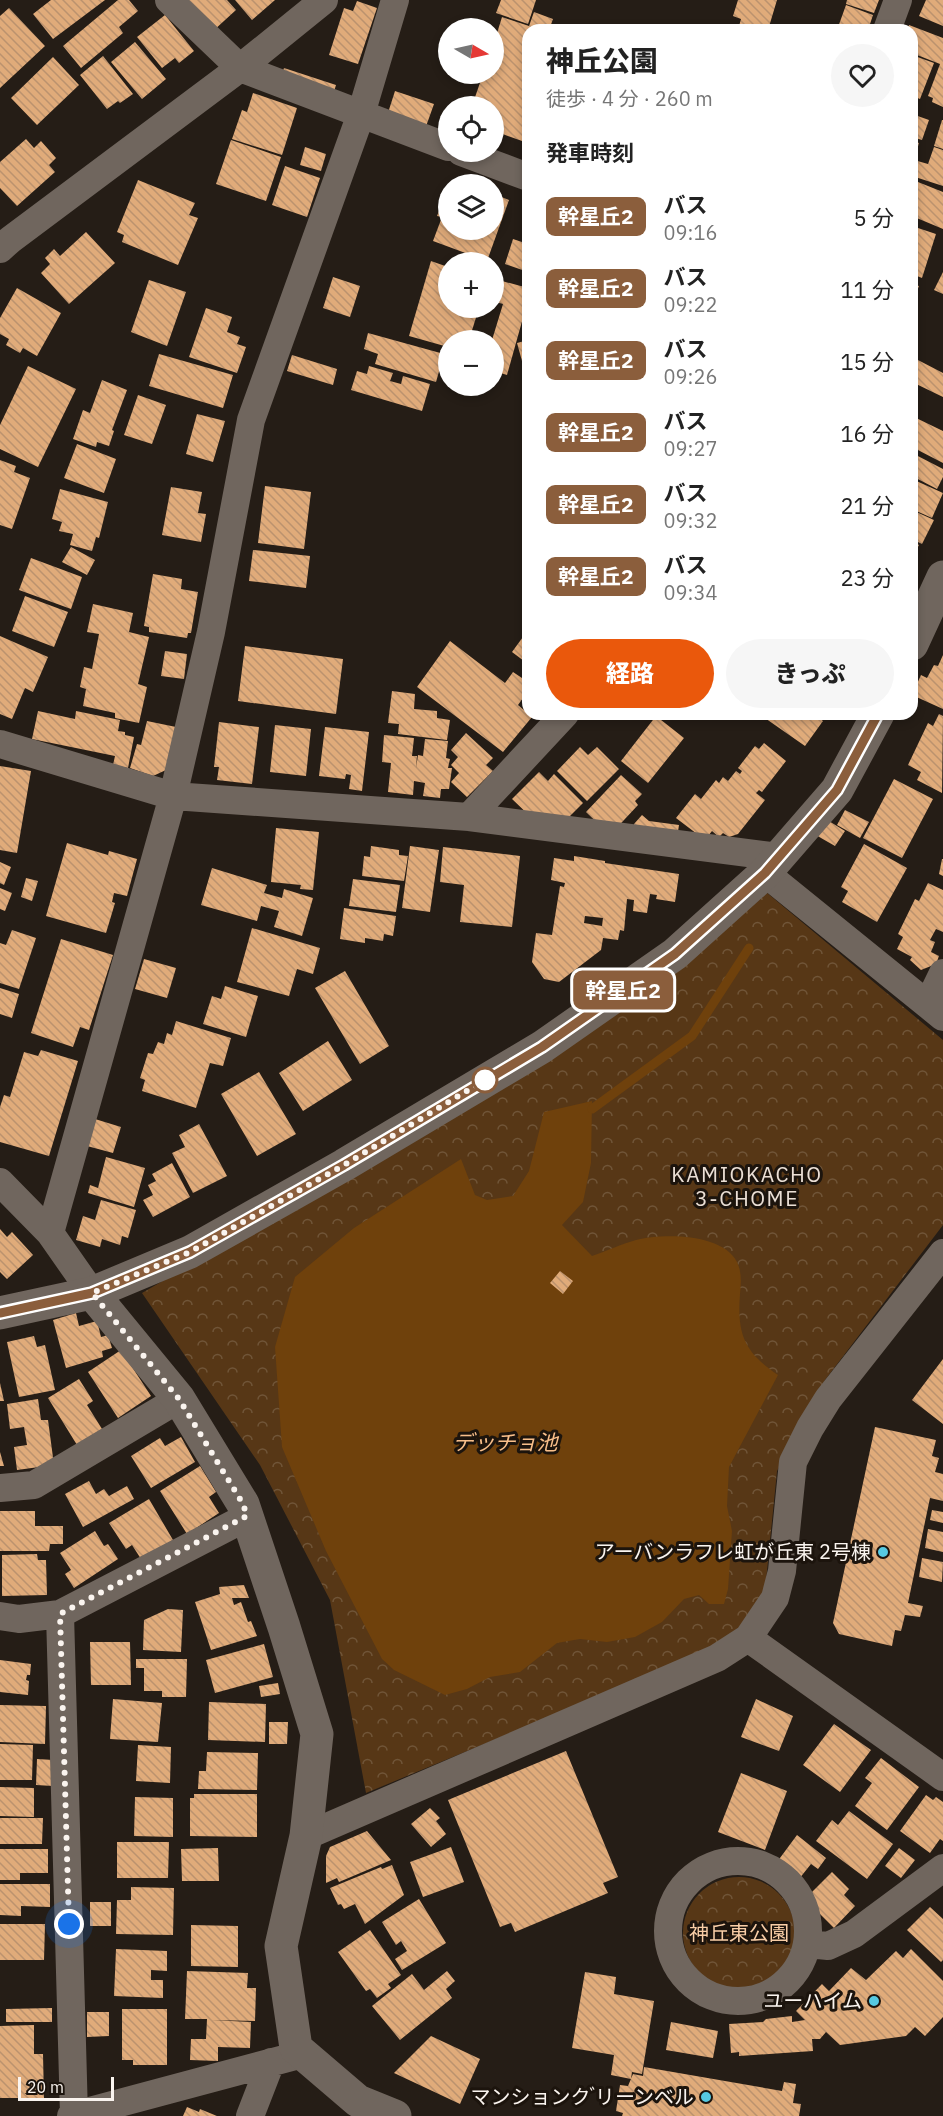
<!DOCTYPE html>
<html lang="ja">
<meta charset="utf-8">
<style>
body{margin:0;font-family:"IBM Plex Sans","Noto Sans JP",sans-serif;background:#f6f6f6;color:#222;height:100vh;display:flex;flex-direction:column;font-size:22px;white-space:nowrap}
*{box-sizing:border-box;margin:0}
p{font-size:20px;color:#767676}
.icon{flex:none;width:33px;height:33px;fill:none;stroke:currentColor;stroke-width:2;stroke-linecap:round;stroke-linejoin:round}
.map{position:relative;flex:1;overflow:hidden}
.side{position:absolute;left:522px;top:24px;width:396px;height:696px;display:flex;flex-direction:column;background:#fff;border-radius:18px;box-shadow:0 3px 9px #0003}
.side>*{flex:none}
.badge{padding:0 12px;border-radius:9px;font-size:21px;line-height:39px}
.needle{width:39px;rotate:99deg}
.buttons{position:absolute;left:438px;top:18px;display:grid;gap:12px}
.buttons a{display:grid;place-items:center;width:66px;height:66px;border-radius:50%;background:#fff;box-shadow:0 3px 9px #0003;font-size:30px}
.scale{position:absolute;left:18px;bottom:15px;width:96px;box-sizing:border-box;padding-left:6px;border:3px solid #faf4ef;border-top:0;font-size:16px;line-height:21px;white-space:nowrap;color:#faf4ef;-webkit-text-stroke:4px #1c140d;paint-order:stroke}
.you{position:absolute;width:30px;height:30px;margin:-15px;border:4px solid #fff;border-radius:50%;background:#1a73e8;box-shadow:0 0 0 9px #1a73e833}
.map>.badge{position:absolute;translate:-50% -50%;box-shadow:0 0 0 3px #fff}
h2{padding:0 24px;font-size:22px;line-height:54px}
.round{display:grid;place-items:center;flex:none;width:63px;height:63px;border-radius:32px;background:#f6f6f6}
.headline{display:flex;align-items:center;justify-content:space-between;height:102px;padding:0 24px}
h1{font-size:28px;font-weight:800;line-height:45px}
.cta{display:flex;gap:12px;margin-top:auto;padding:12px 24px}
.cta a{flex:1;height:69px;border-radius:36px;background:#ea580c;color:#fff;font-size:24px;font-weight:800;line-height:69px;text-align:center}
.cta a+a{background:#f6f6f6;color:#222}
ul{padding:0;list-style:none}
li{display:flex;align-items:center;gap:18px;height:72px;padding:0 24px}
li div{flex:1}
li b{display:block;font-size:22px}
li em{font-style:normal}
li .badge{min-width:66px;font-weight:700;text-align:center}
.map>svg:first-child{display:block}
.park{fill:url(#park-crowns)}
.water{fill:#6f410c}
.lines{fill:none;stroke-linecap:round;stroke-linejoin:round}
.stream{stroke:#6f410c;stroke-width:9}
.building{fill:url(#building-back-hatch);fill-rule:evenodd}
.minor{stroke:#70665e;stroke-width:28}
.tertiary{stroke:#70665e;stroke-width:33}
.line-casing{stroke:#fff;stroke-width:14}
.line{stroke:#8b5e3c;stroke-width:9}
.walk{stroke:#faf4ef;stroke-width:6;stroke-dasharray:0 10.8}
.stop-dot{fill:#fff;stroke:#8b5e3c;stroke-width:3}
.poi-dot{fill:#56c9e1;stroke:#1c140d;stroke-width:2}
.labels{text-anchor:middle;stroke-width:6;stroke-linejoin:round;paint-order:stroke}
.poi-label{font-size:20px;fill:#faf4ef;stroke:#1c140d;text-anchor:end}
.park-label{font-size:20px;fill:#f8cda6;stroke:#1c140d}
.neighbourhood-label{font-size:21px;letter-spacing:1.5px;fill:#ebdfd5;stroke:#1c140d}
.water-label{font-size:21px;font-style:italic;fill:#f9bf8a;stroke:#1c140d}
</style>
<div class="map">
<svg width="943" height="2116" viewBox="0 0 943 2116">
<defs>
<pattern id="park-crowns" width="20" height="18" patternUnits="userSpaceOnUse" patternTransform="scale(1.5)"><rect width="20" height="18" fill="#573716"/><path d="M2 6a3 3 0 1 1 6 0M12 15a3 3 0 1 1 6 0" fill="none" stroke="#705538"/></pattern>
<pattern id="building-back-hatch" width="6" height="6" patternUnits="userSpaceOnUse" patternTransform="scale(1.5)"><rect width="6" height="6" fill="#e0ab7a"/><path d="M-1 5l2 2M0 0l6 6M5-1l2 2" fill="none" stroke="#bb926e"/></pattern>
</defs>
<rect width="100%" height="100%" fill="#251d16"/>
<path class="park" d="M766,892L943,1040V1225L825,1380L777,1471L764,1601L730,1642L366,1793L330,1600L260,1465L142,1293L548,1058Z
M683 1933a56 56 0 1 1 112 0a56 56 0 1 1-112 0Z"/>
<path class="water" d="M592,1101L591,1163L583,1202L562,1225L592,1256C607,1251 621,1244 636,1240C662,1233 723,1233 737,1262C742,1272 741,1284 740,1294C737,1334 744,1352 778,1375L729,1467L727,1506L732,1531L728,1589L724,1604H709L699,1595L684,1599L662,1622L635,1637L607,1642L580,1639L557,1643L520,1672L490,1677L467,1689L445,1695L394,1670L382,1659L326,1551L282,1447L275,1347L295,1277L354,1228L461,1159L475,1195L487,1200L513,1196L529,1171L544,1112Z"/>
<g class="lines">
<path class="stream" d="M592,1109L692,1036L749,948"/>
</g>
<path class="building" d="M51,0H105L53,39L33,14Z
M118,0H129L138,11L119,27L123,33L81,68L63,46Z
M186,0H227L236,10L213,31Z
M235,0H275L252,20Z
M501,0H536L528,24L496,13Z
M738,0H777L768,30H738L741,19L733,16Z
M847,0H879L874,13L846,4Z
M926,0H943V26L919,16Z
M357,1L377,8L358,64L329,55L344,8L353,11Z
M846,5L873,15L868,30H837Z
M9,8L45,46L0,88V16Z
M534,12L553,19L549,30H528V124L522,141L494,131L496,124L494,123V106H472L483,74H494V43L502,17L529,26Z
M165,15L194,51L179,63L175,58L162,68L137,37Z
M674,24L684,30H670Z
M909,25L943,38V107L932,102L933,98L928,96L940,64L912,53V30H907Z
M135,42L166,79L142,99L111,62Z
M912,55L934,63L920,99L912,96Z
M103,56L133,94L120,103L118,101L107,109L80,75Z
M53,57L79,85L37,125L11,98Z
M284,68L336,85L332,98L280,80Z
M395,91L434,104L424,132L386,119Z
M253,93L297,108L282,155L232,139L242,110L247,112Z
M912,114L929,120L922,140L912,137Z
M942,120H943V149L934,146Z
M26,139L34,148L41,141L56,158L49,165L55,172L17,206L0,188V162Z
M231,140L281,157L266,201L216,184Z
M912,141L919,143L914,160L928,164L934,147L943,150V186L912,176Z
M305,147L326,154L321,171L300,165Z
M285,166L320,178L307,217L272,205Z
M138,180L195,203L189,215L198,218L178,265L122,242L124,235L117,232Z
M918,182L943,192V229L912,216V197Z
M494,194L509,200L487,261L433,241L442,217L437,216L444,198L448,200V230H494Z
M912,226L936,234L922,278L912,274Z
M86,232L115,263L69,304L41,273L50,264L45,258L54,249L60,256Z
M513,239L528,244V272L505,264Z
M431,261L448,267V308H479L469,340H448V347L409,336Z
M943,272V294L934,290Z
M333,277L360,286L350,317L323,308Z
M149,280L186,292L167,346L131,332Z
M502,281L528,288V300L507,375L494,371L492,340L503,304L496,302Z
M912,284L919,286L912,304Z
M17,288L61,313L37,356L23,348L20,353L6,345L9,339L0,334V318Z
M206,308L232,317L227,332L240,337L237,344L246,347L237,373L189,357Z
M368,333L444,354L436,382L375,364L378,354L364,349Z
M528,340V379H527L517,343Z
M159,354L233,375L223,408L149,386Z
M292,355L337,369L333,385L287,371Z
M916,359L943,373V397L912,382V367Z
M28,366L76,389L38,467L0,449V425Z
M369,366L393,373L390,381L401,384L403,376L430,384L422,411L351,390L357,371L367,374Z
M102,380L127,390L112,430L114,431L109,446L97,442L96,447L73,439L83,410L90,413Z
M138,395L166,405L152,444L124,435Z
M197,414L225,421L213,462L186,454Z
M912,416L943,431V463L912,447Z
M77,444L116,459L104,493L64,478Z
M912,453L943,469V477L937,489L912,476Z
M0,460L16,466L14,472L30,478L12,529L0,525Z
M912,479L943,493L932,518L912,509Z
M265,486L311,492L304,549L258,543Z
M171,487L202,492L198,513L206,514L201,542L162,535Z
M60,489L108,502L99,538L96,537L92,551L70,545L73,534L59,531L62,522L52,519Z
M912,510L934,520L922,544L912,539Z
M912,541L919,545L912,558Z
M71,547L95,560L87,575L62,562Z
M253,550L310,556L306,588L249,581Z
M31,558L82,577L71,609L19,590Z
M153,574L182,579L181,589L198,592L191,633H188L187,638L149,632V627L144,626Z
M25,596L68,612L54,647L12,631Z
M93,604L133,613L129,632L149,637L138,684L147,687L139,723L115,718V713L83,706L86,689L80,687L84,667L92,669L99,634L87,632Z
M528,630V664L512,652Z
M0,636L48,657L33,692L25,688L12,719L0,714Z
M450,641L505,683L513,672L528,682V691L518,705L532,717L503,752L417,687Z
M245,646L343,659L336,714L238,701Z
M165,651L187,654L184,679L161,676Z
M943,655V709L912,695L921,675L927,678L934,665L938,666Z
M392,691L415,694L414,709L437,711V718L450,720L447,740L398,734L399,724L388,723Z
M38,711L75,719L76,711L120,720L118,731L125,732V735L134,737L128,768L113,765L115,756L32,739Z
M759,714H813L823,721L805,746Z
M939,714L943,716L942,793L917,780L921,772L908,765L928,723L933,726Z
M656,716L684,738L648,783L621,761Z
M147,721L176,727L166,770L153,776L130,768L137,744L141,745Z
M219,722L259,727L252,784L217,780L219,767H214Z
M275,725L311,729L306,776L270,772Z
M325,727L369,732L362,791L349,789L351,775L346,774L345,779L319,776Z
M466,733L493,758L486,765L493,771L467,797L451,782L459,773L451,765L458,757L451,750Z
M384,735L414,738L412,756H417L416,768L418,755L423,756L425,739L448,741L446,758L450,759L448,768H452L449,789H441L440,798L423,796L425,783L414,781L413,795L388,792L391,763L382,762Z
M764,743L786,761L762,792L759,790L756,793L765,800L738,834L729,837L723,833L719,837L712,831L708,836L701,837L676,818L695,794L701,799L716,780L719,783L723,777L728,781L736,771L740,774L742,771L738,768L755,746L759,749Z
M580,747L588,755L597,747L619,769L587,801L557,771Z
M0,766L31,771L17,853L0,850Z
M539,772L548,781L554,774L583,803L562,824L535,821L512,799Z
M621,775L642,794L635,801L638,805L610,835L586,812Z
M894,779L933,799L902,858L863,838Z
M845,810L869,822L860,838L837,825Z
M642,815L649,821L679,825L677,838L633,833L634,824Z
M824,818L845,831L835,846L814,834Z
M276,828L319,832L313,890L300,889L301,885L271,882Z
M67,843L108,855L109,851L137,859L127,896L114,893L112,902L115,903L106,933L46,916Z
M864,844L907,868L877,922L842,902L848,891L841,887Z
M371,846L399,850V855L408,856L404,881L362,876L364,856L370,857Z
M410,846L439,850L430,912L402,908Z
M443,847L520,856L512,927L460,922L464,885L440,882Z
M574,856L605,861V863L679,874L675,902L656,899L657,895L650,894L647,913L633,911L634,900L627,899L624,931L620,930L618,940L603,938L601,950L559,982L544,979L532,962L536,933L552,935L560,886L564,887L565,883L551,880L554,858L574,861ZM585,916L603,918L602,926L584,923Z
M942,859H943V876L939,874Z
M0,862L11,867L4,885L0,883Z
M212,868L267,885L264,893L282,898L284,889L313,898L302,936L274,927L279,911L261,906L257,921L201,905Z
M26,878L38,881L32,901L21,897Z
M353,879L400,885L396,912L349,906Z
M928,883L943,890V932L936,929L930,940L935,942L931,952L939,956L936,964L921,970L910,960L912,957L897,949L903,937L898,934L915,899L919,901Z
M0,888L12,893L5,911L0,909Z
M344,908L396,916L393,936L384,934L383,941L365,938V943L340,939Z
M252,928L320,948L313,974L297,969L289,996L237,982Z
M12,930L36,938L19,989L0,983V943L6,945Z
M61,939L113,955L89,1030L80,1027L73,1047L31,1033Z
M144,959L176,968L167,998L135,989Z
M345,971L389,1046L360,1064L315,988Z
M225,986L258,996L246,1037L203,1024L212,996L221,999Z
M0,988L19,994L12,1018L0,1014Z
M176,1021L231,1038L223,1066L210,1063L196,1108L142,1091L145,1080L140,1078L148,1053L153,1054L158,1042L164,1044L167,1033L172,1035Z
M328,1041L352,1080L303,1111L279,1073Z
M41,1050L78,1061L49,1156L0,1142V1107L4,1095L10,1097L24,1052L38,1056Z
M259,1072L296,1134L257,1156L221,1094Z
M95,1119L121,1127L113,1153L87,1146Z
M199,1124L227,1176L193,1193L172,1153L185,1147L179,1135Z
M106,1157L145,1168L134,1207L88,1193L90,1185L98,1188Z
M172,1163L190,1197L153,1217L143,1200L153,1195L148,1185L156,1181L152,1174Z
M101,1200L136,1210L128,1238L122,1236L120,1245L102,1239L100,1247L76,1240L83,1216L95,1220Z
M0,1229L7,1237L12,1232L33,1255L7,1279L0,1272Z
M560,1271L573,1281L563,1294L550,1283Z
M76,1313L79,1326L97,1321L101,1337L108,1335L112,1348L102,1351L103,1357L66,1368L53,1320Z
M34,1336L37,1347L45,1345L55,1390L19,1397L7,1342Z
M121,1350L151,1396L118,1418L88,1372Z
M943,1359V1424L912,1400Z
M79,1379L93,1401L87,1405L102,1429L77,1445L48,1398Z
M0,1383L4,1401H0Z
M38,1399L41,1420H48L54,1465L17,1470L14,1447L27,1445L24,1427L10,1429L7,1404Z
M875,1427L936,1440L932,1456L939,1458L935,1472L943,1474V1501L930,1498L908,1603L923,1606L920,1617L905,1615L901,1631L895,1630L892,1646L839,1634L833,1623Z
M181,1437L195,1462L151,1488L131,1456L160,1438L165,1446Z
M0,1452L4,1466H0Z
M200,1466L216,1492L209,1497L219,1513L187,1534L160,1491Z
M89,1481L96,1494L104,1489L109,1496L127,1486L134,1499L83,1527L65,1494Z
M149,1499L173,1540L141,1559L132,1545L126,1549L109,1523Z
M932,1510L943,1512V1523L930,1520Z
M0,1511H35V1526H63V1544H50L49,1551H0Z
M928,1529L943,1532V1552L925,1548Z
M95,1531L104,1546L108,1544L118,1559L74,1588L65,1574L71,1570L60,1553Z
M37,1554L38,1560H46L47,1595L2,1596V1555Z
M922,1558L943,1562L942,1582L919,1577Z
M244,1585L249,1598H232L234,1605L241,1602L248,1622L251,1621L257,1636L211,1650L195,1602L220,1594L219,1587Z
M168,1609L183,1610L181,1652L143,1650L144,1620Z
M90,1642H130L131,1685H91Z
M264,1644L273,1677L215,1693L206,1660Z
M136,1659H187L186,1697H162V1691H144V1668H136Z
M0,1660L31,1664L30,1675H27L26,1680L29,1681L28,1695L0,1692Z
M278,1683L280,1694L261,1697L259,1686Z
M113,1699L162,1703L158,1742L110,1739Z
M756,1699L793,1716L779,1751L741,1737Z
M209,1702L266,1704L265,1742L208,1740Z
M0,1705L46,1706L45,1744L0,1742Z
M269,1722H288L287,1744H269Z
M834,1724L871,1750L840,1792L803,1765Z
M0,1744L33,1745L32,1780H0Z
M138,1745L171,1747L170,1783L136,1781Z
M566,1751L618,1877L603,1883L608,1893L515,1932L511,1923L500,1927L448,1800Z
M207,1752L258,1753L257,1790L198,1789L199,1771H206Z
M881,1758L919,1787L887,1830L855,1806L872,1783L865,1778Z
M37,1759L54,1760L53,1786L36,1785Z
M741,1773L787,1791L765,1850L718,1832Z
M0,1787L34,1788V1817L0,1816Z
M194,1794H257V1837L190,1836V1798H194Z
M926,1795L933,1800L936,1797L943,1802V1841L940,1839L930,1853L900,1831Z
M135,1797L173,1798V1837L134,1836Z
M430,1808L440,1818L436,1821L446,1834L431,1847L411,1824Z
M849,1811L893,1844L867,1879L816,1841L832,1820L838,1825Z
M0,1818H43L42,1844H0Z
M367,1831L391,1860L339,1882L337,1878L326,1883V1856L330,1847Z
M797,1835L826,1858L818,1869L811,1864L799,1879L777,1862Z
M117,1842H169L168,1878H117Z
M451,1847L464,1882L423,1897L410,1862Z
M218,1848L219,1881H182L181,1849Z
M899,1848L915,1860L901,1878L885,1866Z
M0,1849H48V1873H20V1880H0Z
M392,1865L404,1895L365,1924L355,1904L344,1909L341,1904L338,1905L330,1888L381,1867L382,1869Z
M832,1872L849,1889L844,1895L855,1906L834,1928L805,1899Z
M0,1884H50V1907L21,1906V1916L0,1915Z
M131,1887L174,1888L173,1935L116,1934L117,1900H131Z
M419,1899L446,1943L402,1970L395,1959L407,1951L401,1941L396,1945L382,1922Z
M90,1902H111V1926H90Z
M930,1907L943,1919V1960L941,1962L907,1930Z
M0,1924H45L44,1960H0Z
M191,1925L238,1926V1967L191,1966Z
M370,1930L401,1975L388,1984L391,1988L377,1998L370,1989L366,1991L338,1952Z
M116,1949L167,1951V1971L151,1970V1980H163V1998L114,1996Z
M911,1949L943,1981V2017L925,2036L915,2027L906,2036L840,2045L826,2032L820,2039H812L813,2051L739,2056V2052L731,2053L729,2024L763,2022L766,2019L792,2016V2022L805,2020L796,2011L822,1984L829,1991L851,1968L866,1980L896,1951L903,1958Z
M187,1971L248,1973L247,1988H256L255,2021L211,2020L251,2022L250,2048L218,2047V2061L190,2060L191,2039H206L207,2019H185Z
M447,1971L455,1981L446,1989L452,1998L400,2040L372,2006L412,1974L424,1990Z
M585,1972L616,1977L614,1994L654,2001L642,2074L632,2072L631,2079L611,2075L614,2055L572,2048Z
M52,2008V2022H6V2009Z
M122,2009H167V2065H133V2060H122Z
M87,2012H109V2036L87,2037Z
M671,2022L718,2031L713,2058L666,2050Z
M34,2025V2054H43L44,2098H0V2026Z
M431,2036L480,2059L460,2104L394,2073Z
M644,2067L782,2091L784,2082L796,2084L793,2103L801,2104L799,2116H622L623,2113L616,2111L620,2085L628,2086L633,2074L643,2076Z
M187,2107L199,2112L200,2109L217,2116H183Z"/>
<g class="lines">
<path class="minor" d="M169,0L240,68L448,147
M887,30L898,0
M461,152L528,177
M0,249L10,240L240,68L324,0
M0,744L173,796L469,817L779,857
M469,817L565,714
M765,873L943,1017
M928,1004L943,973
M0,1182L50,1233
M92,1293L50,1233L173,796L211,632L251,420L361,114L395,0
M0,1488L34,1485L179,1399
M60,1614L74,2115
M0,1616L19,1619L60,1614L247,1517
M748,1638L943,1777
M306,1836L717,1658L748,1638L775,1598L782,1571L793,1462L810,1428L828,1399L943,1253
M668 1931a70 70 0 1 1 140 0a70 70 0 1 1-140 0Z
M808,1944L828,1946L854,1934L943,1868
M71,2116L303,2054
M250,2116L271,2062"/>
<path class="tertiary" d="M912,644L943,577
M92,1293L179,1399L243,1504L284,1627L317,1734L306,1836L281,1946L296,2048L358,2101L395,2116
M0,1313L92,1293L190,1252L344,1165L542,1047L675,954L765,873L837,790L878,714"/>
</g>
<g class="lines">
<defs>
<path id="line" d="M0,1313L92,1293L190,1252L344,1165L542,1047L675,954L765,873L837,790L878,714"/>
</defs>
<use href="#line" class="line-casing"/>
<use href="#line" class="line"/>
<path class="walk" d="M69,1924L60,1614L247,1516L243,1504L179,1399L92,1293L190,1252L344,1165L485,1080"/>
</g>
<circle class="stop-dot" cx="485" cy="1080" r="12"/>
<g class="poi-dot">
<circle cx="883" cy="1552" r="6"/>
<circle cx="874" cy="2001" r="6"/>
<circle cx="706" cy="2097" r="6"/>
</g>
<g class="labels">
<g class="poi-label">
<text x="871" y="1559">アーバンラフレ虹が丘東 2号棟</text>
<text x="862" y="2008">ユーハイム</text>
<text x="694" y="2104">マンションク ゙リーンベル</text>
</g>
<g class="park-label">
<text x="739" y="1940">神丘東公園</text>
</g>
<g class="neighbourhood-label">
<text x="747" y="1182">KAMIOKACHO<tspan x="747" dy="24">3-CHOME</tspan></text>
</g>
<g class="water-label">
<text x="505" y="1450">デッチョ池</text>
</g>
</g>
</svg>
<div class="buttons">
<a><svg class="needle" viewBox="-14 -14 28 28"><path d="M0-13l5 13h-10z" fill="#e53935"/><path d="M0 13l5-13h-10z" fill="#767676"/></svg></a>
<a><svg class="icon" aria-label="locate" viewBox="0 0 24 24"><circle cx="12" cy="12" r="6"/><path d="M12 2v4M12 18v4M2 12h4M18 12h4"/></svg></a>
<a><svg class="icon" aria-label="layers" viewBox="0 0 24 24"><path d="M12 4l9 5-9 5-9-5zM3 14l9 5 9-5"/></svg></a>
<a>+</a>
<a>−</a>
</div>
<div class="scale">20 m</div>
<div class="you" style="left:69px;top:1924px"></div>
<b class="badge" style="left:623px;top:990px;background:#8b5e3c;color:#fff">幹星丘2</b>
<section class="side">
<div class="headline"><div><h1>神丘公園</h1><p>徒歩 · 4 分 · 260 m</p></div><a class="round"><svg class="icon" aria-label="heart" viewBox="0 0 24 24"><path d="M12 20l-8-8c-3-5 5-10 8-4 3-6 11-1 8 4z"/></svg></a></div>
<h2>発車時刻</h2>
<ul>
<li><span class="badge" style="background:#8b5e3c;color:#fff">幹星丘2</span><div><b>バス</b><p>09:16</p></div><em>5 分</em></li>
<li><span class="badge" style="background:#8b5e3c;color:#fff">幹星丘2</span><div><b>バス</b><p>09:22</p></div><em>11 分</em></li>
<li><span class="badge" style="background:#8b5e3c;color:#fff">幹星丘2</span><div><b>バス</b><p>09:26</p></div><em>15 分</em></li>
<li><span class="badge" style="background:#8b5e3c;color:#fff">幹星丘2</span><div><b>バス</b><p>09:27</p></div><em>16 分</em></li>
<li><span class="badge" style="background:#8b5e3c;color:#fff">幹星丘2</span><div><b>バス</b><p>09:32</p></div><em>21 分</em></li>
<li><span class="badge" style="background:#8b5e3c;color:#fff">幹星丘2</span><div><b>バス</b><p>09:34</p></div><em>23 分</em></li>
</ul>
<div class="cta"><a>経路</a><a>きっぷ</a></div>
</section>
</div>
